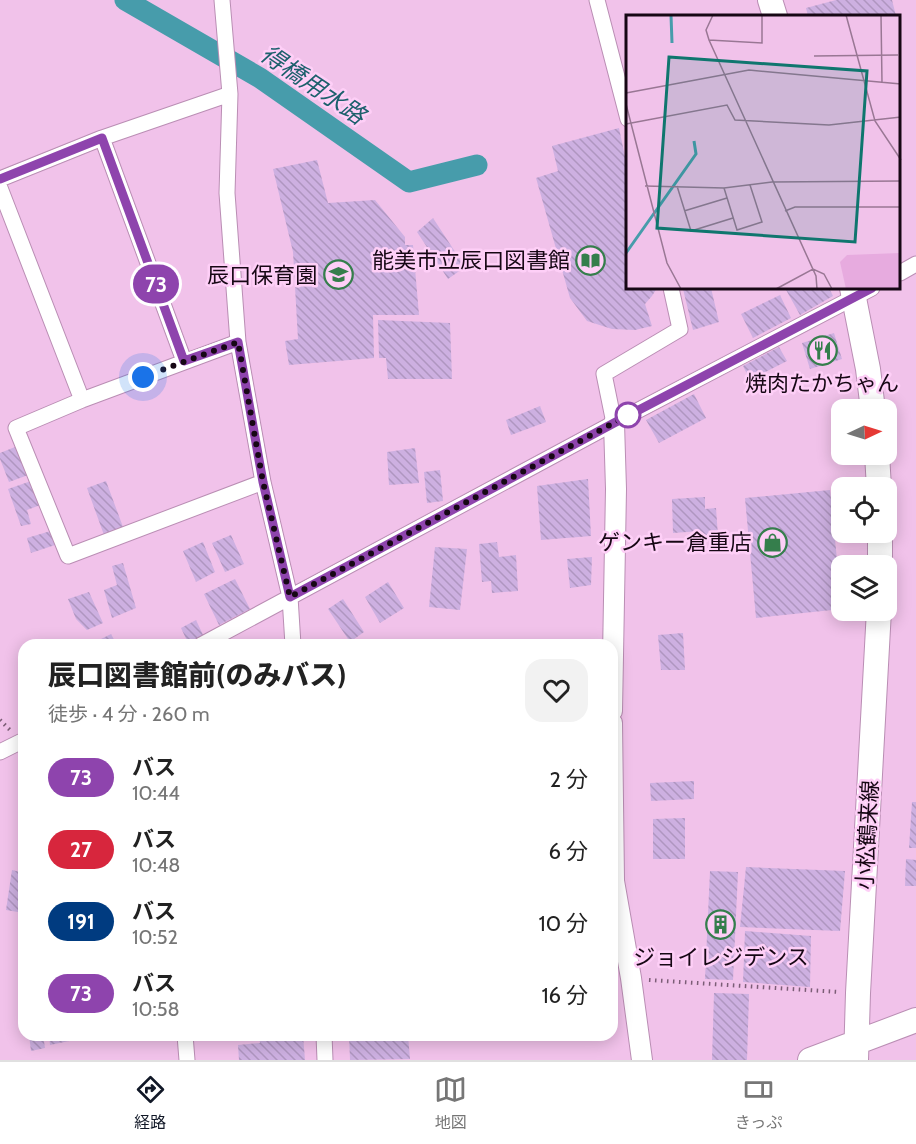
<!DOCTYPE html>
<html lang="ja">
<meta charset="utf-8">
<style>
body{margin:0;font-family:Cabin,"Noto Sans JP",sans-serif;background:#f2f2f2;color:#222;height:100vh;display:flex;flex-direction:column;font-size:22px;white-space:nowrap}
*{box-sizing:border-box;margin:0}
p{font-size:20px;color:#767676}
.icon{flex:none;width:33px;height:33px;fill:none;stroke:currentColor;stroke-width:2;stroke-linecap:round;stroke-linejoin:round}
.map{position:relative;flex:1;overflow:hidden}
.sheet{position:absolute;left:18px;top:639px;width:600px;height:402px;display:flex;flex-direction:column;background:#fff;border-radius:18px;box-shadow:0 3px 15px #0003}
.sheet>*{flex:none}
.badge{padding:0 12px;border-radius:20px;font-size:21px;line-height:39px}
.needle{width:39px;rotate:86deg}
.tools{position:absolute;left:831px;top:399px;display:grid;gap:12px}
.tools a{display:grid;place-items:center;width:66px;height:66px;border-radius:12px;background:#fff;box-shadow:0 3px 15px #0003;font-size:30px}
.you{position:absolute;width:30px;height:30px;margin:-15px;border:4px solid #fff;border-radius:50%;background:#1a73e8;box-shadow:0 0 0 9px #1a73e833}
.map>.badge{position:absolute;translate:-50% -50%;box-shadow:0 0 0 3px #fff}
.round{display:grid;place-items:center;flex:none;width:63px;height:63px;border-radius:18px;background:#f2f2f2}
.head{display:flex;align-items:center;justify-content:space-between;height:102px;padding:0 30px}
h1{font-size:28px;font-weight:800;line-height:45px}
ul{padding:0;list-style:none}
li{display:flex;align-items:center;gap:18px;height:72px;padding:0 30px}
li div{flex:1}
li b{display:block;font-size:22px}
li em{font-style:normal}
li .badge{min-width:66px;font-weight:700;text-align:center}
.dock{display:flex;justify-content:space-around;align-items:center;height:84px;border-top:2px solid #e0e0e0;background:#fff;font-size:16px;color:#767676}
.dock a{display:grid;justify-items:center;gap:3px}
.dock .current{color:#111827}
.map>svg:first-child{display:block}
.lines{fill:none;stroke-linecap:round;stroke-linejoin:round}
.canal{stroke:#479cab;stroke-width:21}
.building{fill:url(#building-back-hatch)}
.minor-casing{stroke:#ba8eb4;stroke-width:17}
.tertiary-casing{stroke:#ba8eb4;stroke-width:22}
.primary-casing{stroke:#ba8eb4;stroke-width:26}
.path{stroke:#7b5d76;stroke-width:4;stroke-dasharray:1.5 4.5;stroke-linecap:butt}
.minor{stroke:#fff;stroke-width:15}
.tertiary{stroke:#fff;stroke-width:20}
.primary{stroke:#fff;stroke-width:24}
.line-casing{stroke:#fff;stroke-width:14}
.line{stroke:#8e44ad;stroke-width:9}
.walk{stroke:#160714;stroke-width:6;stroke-dasharray:0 10.8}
.stop-dot{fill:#fff;stroke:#8e44ad;stroke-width:3}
.labels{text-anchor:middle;stroke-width:5;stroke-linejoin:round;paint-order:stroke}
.poi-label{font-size:22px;fill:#160714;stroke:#fecff7;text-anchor:end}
.street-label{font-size:22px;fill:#160714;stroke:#fecff7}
.water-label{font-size:24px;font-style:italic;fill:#1c606c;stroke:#fecff7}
.inset-river{fill:none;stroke:#479cab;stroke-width:3}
.inset-road{fill:none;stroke:#997794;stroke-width:1.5}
.view{fill:#0f766e;fill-opacity:0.15;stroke:#0f766e;stroke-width:3}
.inset-edge{fill:none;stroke:#160714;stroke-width:3}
</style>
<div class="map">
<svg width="916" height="1060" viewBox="0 0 916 1060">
<defs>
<pattern id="building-back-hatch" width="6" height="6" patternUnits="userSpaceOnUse" patternTransform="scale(1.5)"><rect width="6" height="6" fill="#cdb0e1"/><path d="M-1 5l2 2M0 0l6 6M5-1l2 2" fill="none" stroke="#af96c0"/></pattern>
</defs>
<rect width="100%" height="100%" fill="#f1c2ea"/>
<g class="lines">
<path class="canal" d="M125,0L260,78L409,182L477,165"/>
</g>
<path class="building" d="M836,0H892L896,16H808L806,8Z
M619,128L628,171V288H657L652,296L645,304L652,326L635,330L612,329L587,321L570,298L536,178L558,171L552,146Z
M317,160L328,203L375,200L405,237V245H413L419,315H373L374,358L289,365L285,341L298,339L293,252L273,169Z
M433,218L465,267L448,279L417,232Z
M688,288H711L719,322L693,330L683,289Z
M785,288H829L833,296L800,315Z
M780,295L791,318L753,338L741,314Z
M378,320L450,323L452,379H388L386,358H379Z
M834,333L842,359L810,369L802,343Z
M779,347L787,361L750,380L743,366Z
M694,394L706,418L659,443L646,420Z
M540,406L546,422L511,435L506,420Z
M20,445L31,474L9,482L0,459V453Z
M415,448L419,483L389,485L387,452Z
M440,470L443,501L427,503L424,472Z
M588,479L591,536L541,540L537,486Z
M34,480L43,504L27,510L31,524L21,526L8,489Z
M106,481L123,527L104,535L87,488Z
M830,490L842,609L756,618L745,498Z
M705,497V509L716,508L718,536L701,537V531L673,533L672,499Z
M54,530L58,544L31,553L27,538Z
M231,535L244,564L225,572L212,543Z
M203,542L215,572L196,582L183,551Z
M497,542L499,557L516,555L518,591L492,593L491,581L482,582L479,544Z
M435,547L467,549L460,610L429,607Z
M592,557L591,585L570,588L567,559Z
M123,563L136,608L112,618L104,590L117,585L112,566Z
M235,579L250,609L219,625L204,594Z
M388,582L404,608L380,623L365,597Z
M89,592L103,623L87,630L76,619L68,599Z
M343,599L364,632L350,642L328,609Z
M196,620L204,637L189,645L181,628Z
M683,633L685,670H661L658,635Z
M111,634L117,645H104L101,639Z
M694,781V799L651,801L650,783Z
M912,802H916V848H909Z
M685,818V859H653V819Z
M906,859L916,860V886H905Z
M746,867L845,871L840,931L740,927Z
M12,870L24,873V913L6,910Z
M710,871L738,872L733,980L705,979Z
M745,931L811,936L810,987L743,982Z
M714,993L749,994L747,1060H712Z
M29,1035H43L45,1048L31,1051Z
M49,1035H73L74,1040L50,1045Z
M104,1035H131L130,1039L103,1038Z
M259,1035H303L305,1060H239L238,1045L260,1043Z
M349,1035H408L410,1059L350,1060Z"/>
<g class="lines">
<defs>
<path id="minor" d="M222,0L230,94L227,193L238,342L263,482L290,597L293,645
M597,0L628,119
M102,138L184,361
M0,179L102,138L230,94
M0,188L82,400
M900,273L916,264
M238,342L82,400L16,428L68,556L263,482
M614,423L604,374L680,329L671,288
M201,645L614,423L872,288
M0,752L24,740
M185,1035L187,1060
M324,1035L325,1060"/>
<path id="tertiary" d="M612,711L616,489L614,423
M612,723L614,881L631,978L642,1060"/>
<path id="primary" d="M770,0L775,16
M852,288L868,369L873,410
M877,454L879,488
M880,532V566
M810,1060L916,1020
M856,1060L858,993L879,610"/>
</defs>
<use href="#minor" class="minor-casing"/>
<use href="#tertiary" class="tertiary-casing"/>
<use href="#primary" class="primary-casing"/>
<path class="path" d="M0,720L10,730
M649,980L839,992"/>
<use href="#minor" class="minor"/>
<use href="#tertiary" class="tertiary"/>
<use href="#primary" class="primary"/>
</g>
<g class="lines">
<defs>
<path id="line" d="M0,179L102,138L184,361L238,342L263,482L290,597L614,423L872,288"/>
</defs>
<use href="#line" class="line-casing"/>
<use href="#line" class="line"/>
<path class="walk" d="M143,377L238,342L263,482L290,597L634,412L628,415"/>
</g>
<defs>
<symbol id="library-ring" viewBox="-11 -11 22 22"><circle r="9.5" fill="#fecff7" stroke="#357e4c" stroke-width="1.5"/><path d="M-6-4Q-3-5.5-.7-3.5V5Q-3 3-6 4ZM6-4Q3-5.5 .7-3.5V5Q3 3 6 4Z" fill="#357e4c"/></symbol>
<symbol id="school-ring" viewBox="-11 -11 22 22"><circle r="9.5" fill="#fecff7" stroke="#357e4c" stroke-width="1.5"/><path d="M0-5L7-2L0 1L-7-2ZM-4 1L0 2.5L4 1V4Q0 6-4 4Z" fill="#357e4c"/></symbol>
<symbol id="restaurant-ring" viewBox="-11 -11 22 22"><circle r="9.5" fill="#fecff7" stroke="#357e4c" stroke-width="1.5"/><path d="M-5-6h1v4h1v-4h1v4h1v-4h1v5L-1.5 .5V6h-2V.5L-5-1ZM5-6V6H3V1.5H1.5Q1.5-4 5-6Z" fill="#357e4c"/></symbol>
<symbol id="shop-ring" viewBox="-11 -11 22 22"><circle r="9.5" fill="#fecff7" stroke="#357e4c" stroke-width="1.5"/><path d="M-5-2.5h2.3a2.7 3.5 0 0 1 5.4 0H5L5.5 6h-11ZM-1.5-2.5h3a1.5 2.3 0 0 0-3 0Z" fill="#357e4c"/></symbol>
<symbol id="building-ring" viewBox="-11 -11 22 22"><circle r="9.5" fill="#fecff7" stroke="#357e4c" stroke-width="1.5"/><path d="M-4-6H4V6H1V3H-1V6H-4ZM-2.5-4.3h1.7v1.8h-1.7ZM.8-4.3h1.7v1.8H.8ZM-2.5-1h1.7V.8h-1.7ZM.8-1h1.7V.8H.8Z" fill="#357e4c"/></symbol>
</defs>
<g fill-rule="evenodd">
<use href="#library-ring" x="574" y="244" width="33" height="33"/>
<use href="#school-ring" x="322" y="258" width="33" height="33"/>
<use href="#restaurant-ring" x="806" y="334" width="33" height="33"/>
<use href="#shop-ring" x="756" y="526" width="33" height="33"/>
<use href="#building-ring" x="704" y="908" width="33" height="33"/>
</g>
<circle class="stop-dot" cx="628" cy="415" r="12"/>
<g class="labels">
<g class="poi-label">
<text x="570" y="268">能美市立辰口図書館</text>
<text x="317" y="283">辰口保育園</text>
<text x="822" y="391" text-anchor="middle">焼肉たかちゃん</text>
<text x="752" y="550">ゲンキー倉重店</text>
<text x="721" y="965" text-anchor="middle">ジョイレジデンス</text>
</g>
<g class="street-label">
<text transform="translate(867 835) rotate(-87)" y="8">小松鶴来線</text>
</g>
<g class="water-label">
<text transform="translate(313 85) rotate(34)" y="8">得橋用水路</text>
</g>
</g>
<g transform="translate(626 15)">
<rect width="274" height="274" fill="#f1c2ea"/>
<path d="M274,238V274H220L214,247L221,240Z" fill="#e7abdf"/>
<path class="inset-river" d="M45,0L46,28M0,238L70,139L68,126"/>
<path class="inset-road" d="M87,0L80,15L83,25L190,261L191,274M220,0L249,106L275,145M255,0L256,68M83,25L136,28V0M188,41L272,40M0,78L123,55L275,69M0,89L41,248L55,274M0,109L101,90L109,105L203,110L275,102M19,171L98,173L146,167L275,166M51,171L65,216L107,203M98,173L111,215L136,207L124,170M58,196L101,183M159,196L169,192H275M150,274L187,254L198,259L206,274"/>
<path class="view" d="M43,42L241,56L229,227L31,213Z"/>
<rect width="274" height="274" class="inset-edge"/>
</g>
</svg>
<div class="tools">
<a><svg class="needle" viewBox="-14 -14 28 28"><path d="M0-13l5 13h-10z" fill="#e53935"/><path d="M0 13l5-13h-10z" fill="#767676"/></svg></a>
<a><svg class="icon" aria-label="locate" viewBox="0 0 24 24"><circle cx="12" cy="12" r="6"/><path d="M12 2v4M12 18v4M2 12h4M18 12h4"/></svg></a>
<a><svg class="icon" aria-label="layers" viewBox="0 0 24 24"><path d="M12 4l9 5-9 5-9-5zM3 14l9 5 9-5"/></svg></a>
</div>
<div class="you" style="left:143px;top:377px"></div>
<b class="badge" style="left:156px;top:284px;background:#8e44ad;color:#fff">73</b>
<section class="sheet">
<div class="head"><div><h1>辰口図書館前(のみバス)</h1><p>徒歩 · 4 分 · 260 m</p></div><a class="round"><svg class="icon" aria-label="heart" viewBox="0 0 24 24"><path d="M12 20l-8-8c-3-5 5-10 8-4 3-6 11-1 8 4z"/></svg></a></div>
<ul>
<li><span class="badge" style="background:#8e44ad;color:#fff">73</span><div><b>バス</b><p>10:44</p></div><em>2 分</em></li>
<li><span class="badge" style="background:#d7263d;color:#fff">27</span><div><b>バス</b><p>10:48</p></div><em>6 分</em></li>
<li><span class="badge" style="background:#003b80;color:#fff">191</span><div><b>バス</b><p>10:52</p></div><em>10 分</em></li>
<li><span class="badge" style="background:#8e44ad;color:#fff">73</span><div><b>バス</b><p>10:58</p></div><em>16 分</em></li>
</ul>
</section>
</div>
<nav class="dock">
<a class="current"><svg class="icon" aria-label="directions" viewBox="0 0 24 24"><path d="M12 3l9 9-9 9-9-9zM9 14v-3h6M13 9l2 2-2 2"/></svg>経路</a>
<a><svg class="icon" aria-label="map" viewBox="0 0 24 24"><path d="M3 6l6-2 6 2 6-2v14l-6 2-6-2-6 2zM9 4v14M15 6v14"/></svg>地図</a>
<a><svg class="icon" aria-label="tickets" viewBox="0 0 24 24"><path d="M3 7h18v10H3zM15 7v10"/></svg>きっぷ</a>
</nav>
